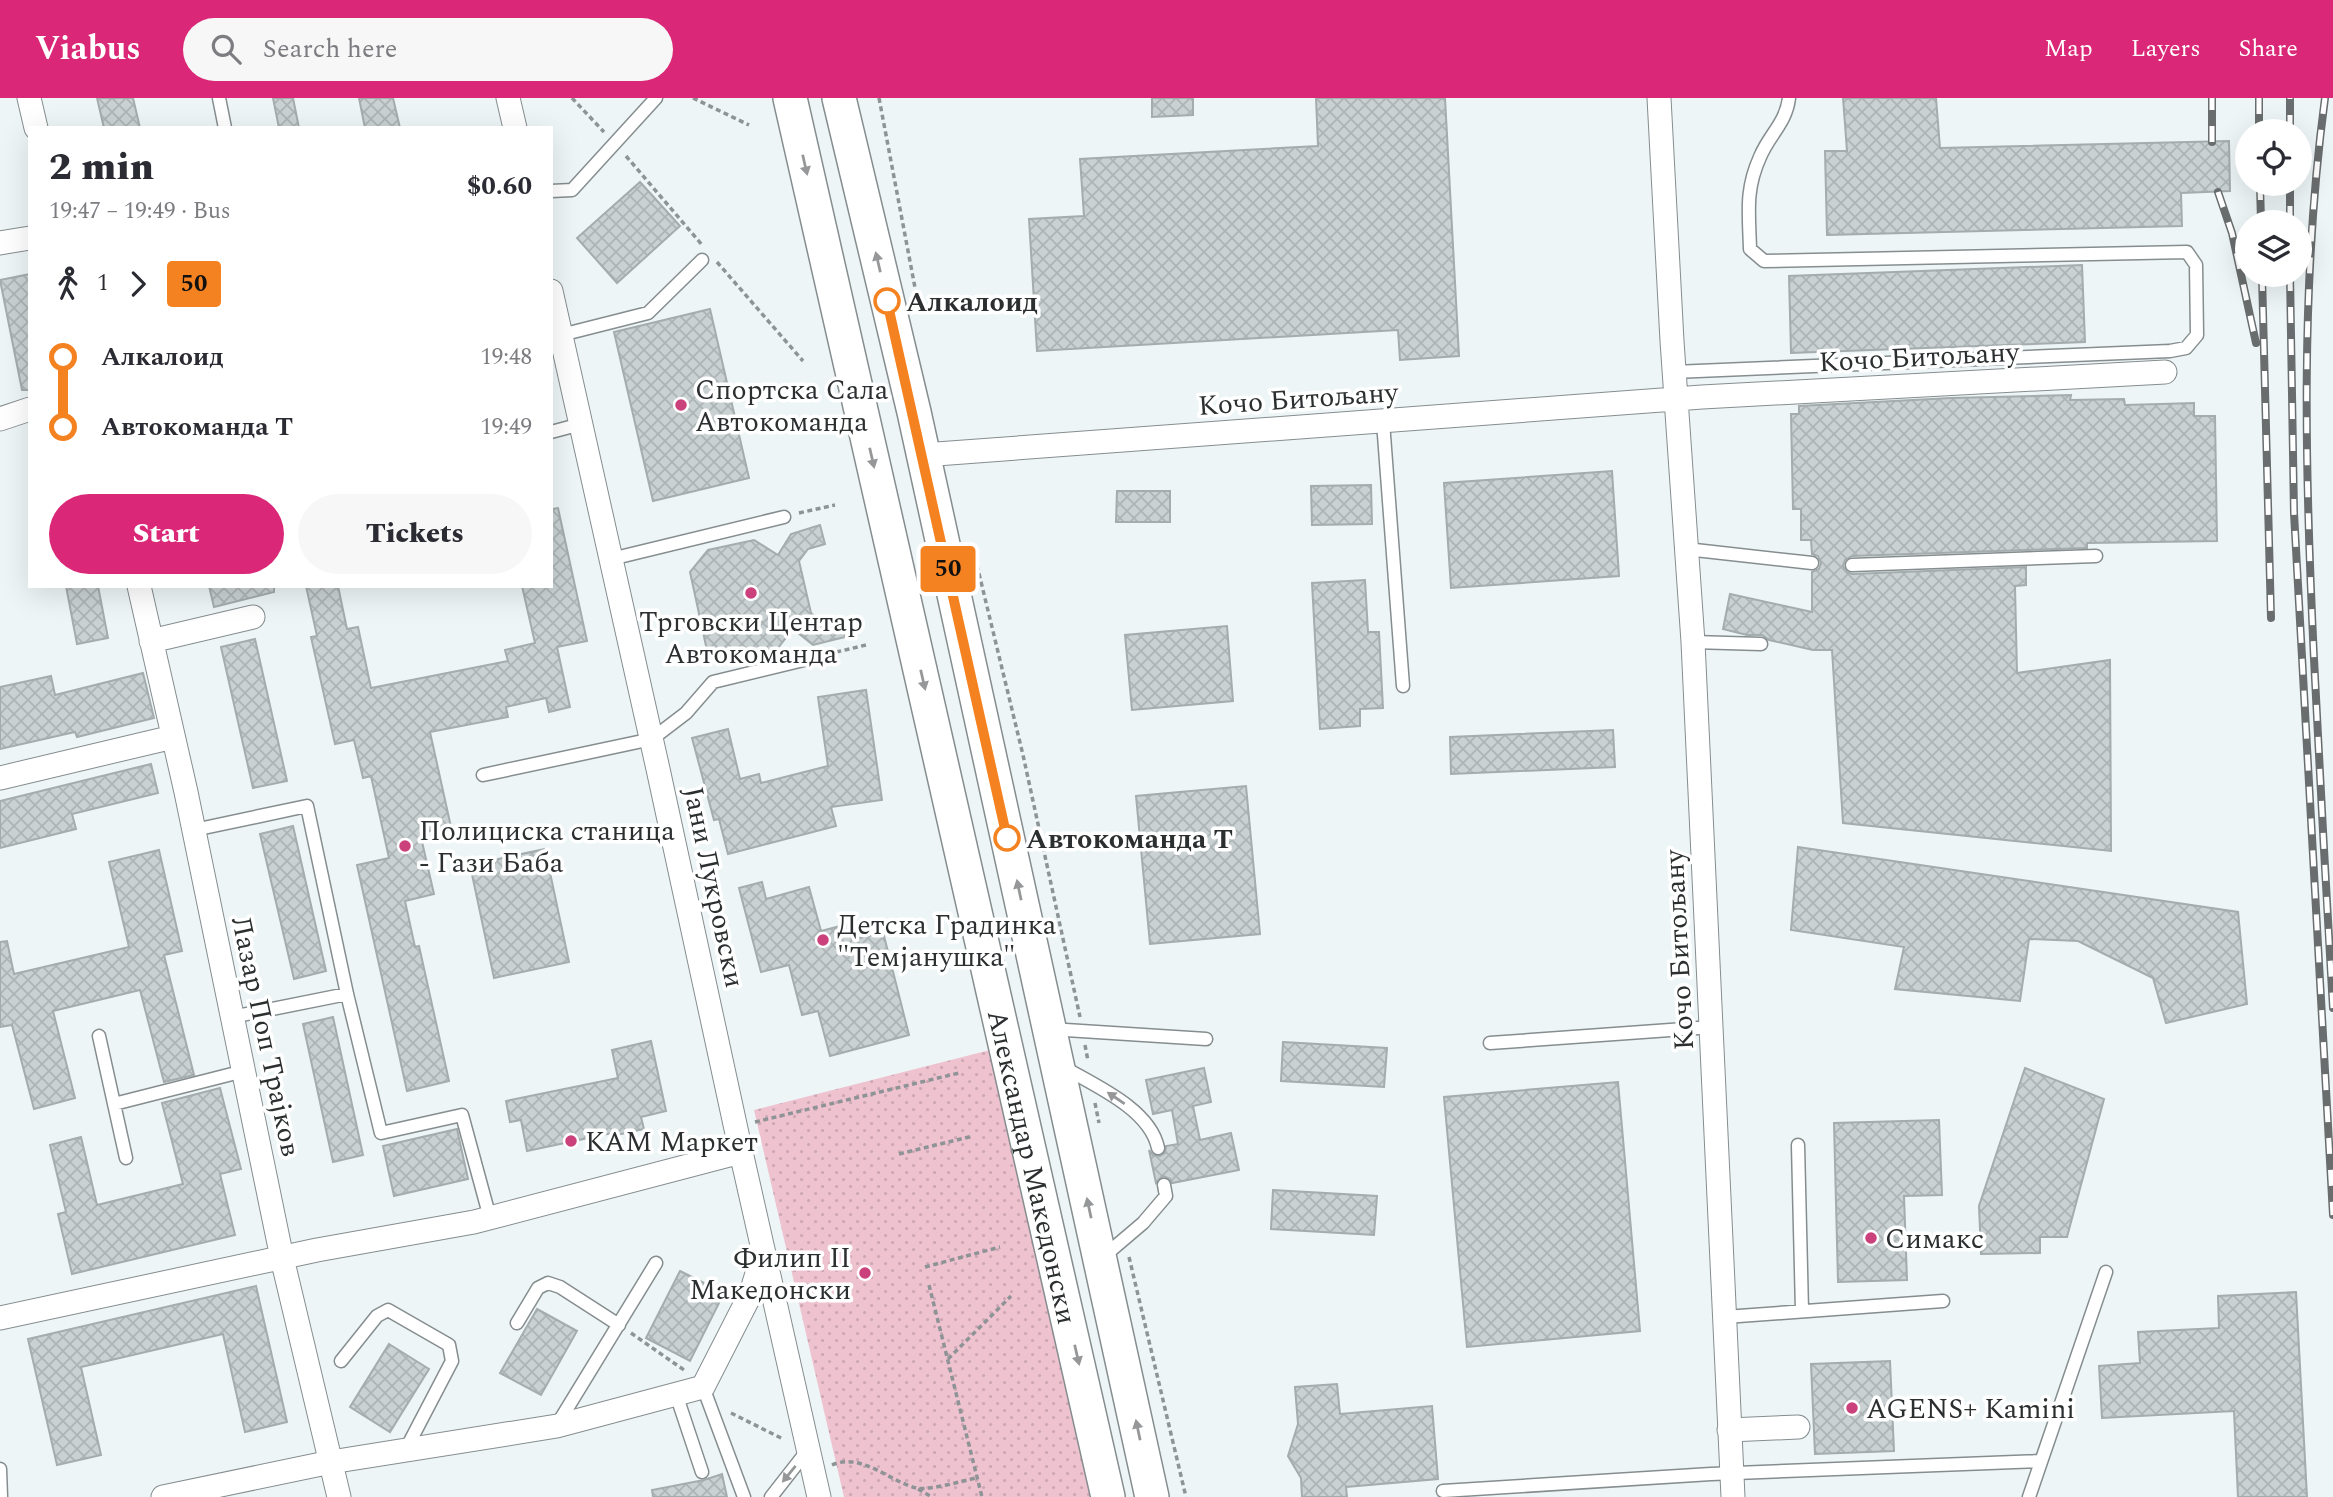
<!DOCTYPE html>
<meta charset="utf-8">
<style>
body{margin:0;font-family:Spectral,serif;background:#f7f7f7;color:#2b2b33;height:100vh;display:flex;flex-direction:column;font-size:26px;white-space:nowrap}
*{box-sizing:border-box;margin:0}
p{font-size:23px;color:#7c7c81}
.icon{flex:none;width:38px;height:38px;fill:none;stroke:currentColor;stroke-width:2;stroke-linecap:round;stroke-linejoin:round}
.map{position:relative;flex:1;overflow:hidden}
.sheet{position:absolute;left:28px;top:28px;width:525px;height:462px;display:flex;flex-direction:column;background:#fff;border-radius:0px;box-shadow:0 7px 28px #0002}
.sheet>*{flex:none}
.badge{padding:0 14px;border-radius:5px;font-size:24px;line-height:46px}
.fabs{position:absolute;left:2235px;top:21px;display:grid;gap:14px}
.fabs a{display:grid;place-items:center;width:77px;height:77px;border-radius:50%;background:#fff;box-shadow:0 7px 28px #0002;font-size:35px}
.map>.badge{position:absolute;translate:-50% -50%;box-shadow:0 0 0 4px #fff}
.legs{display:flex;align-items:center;gap:10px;height:77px;padding:0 21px;font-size:23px}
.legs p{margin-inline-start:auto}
.head{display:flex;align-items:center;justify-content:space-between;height:119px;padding:0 21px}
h1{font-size:38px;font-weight:800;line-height:52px}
.primary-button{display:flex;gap:14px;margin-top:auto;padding:14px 21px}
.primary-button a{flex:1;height:80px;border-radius:42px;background:#db2777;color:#fff;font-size:28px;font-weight:800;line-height:80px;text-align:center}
.primary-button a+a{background:#f7f7f7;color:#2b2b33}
ul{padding:0 21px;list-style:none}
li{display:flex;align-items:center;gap:24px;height:70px;font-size:26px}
li i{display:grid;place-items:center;width:10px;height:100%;margin:0 9px;background:currentColor}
li i::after{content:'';width:18px;height:18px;margin:-9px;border:5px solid;border-radius:50%;background:#fff}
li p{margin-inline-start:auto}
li:first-child i{background:linear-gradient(#0000 50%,currentColor 0)}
li:last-child i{background:linear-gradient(currentColor 50%,#0000 0)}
header{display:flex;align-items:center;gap:42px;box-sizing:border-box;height:98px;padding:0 35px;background:#db2777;color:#fff}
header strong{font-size:33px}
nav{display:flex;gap:38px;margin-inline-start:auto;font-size:24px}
.search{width:490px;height:63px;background:#f7f7f7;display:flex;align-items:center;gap:18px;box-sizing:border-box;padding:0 24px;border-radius:38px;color:#7c7c81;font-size:26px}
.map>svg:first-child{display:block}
.grass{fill:url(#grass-dots)}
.building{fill:url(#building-cross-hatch);stroke:#a4acad;stroke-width:2}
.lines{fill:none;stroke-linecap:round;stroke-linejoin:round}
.lane-casing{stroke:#868d8f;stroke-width:15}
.street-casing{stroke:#868d8f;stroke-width:25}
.secondary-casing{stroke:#868d8f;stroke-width:36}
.path{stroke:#8e9395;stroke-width:3.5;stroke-dasharray:5 3.5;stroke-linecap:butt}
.lane{stroke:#fff;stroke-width:12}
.street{stroke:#fff;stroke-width:23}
.secondary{stroke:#fff;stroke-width:33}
.rail-casing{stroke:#696d6e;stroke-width:8}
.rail{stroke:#fff;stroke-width:5;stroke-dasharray:16;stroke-linecap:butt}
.oneway{fill:#969798}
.line-1-casing{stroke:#fff;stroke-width:16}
.line-1{stroke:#f58220;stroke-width:10}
.stop-1-dot{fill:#fff;stroke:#f58220;stroke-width:3.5}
.poi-dot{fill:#ca417b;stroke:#fff;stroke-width:2.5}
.labels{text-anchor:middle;stroke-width:7;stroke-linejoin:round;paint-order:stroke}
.stop-label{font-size:28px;font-weight:bold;fill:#2c2f30;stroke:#fff;text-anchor:start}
.street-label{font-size:28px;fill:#2c2f30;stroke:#fff}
.poi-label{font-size:28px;fill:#2c2f30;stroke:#fff;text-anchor:start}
</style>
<header>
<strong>Viabus</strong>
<div class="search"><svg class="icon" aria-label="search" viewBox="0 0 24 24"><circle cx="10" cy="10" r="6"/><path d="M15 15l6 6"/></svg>Search here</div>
<nav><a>Map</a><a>Layers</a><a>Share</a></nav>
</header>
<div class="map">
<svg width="2333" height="1399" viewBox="0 0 2333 1399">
<defs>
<pattern id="grass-dots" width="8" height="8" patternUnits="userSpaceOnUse" patternTransform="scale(1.75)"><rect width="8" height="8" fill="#efc2d0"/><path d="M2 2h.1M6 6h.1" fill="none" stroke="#cda7b3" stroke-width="1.8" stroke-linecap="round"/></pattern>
<pattern id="building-cross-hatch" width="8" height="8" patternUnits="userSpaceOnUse" patternTransform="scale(1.75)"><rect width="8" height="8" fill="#c9d1d3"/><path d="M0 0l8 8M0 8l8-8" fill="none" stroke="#adb4b5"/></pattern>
</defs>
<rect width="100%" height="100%" fill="#edf5f7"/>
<path class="grass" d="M990,952L1091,1399H844L754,1012Z"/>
<path class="building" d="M97,0H133L140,30H104Z
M273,0H293L299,30H279Z
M359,0H393L400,30H365Z
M1152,0H1193V17L1152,19Z
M1316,0H1445L1459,258L1400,262L1398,232L1037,253L1029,121L1084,118L1080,61L1318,48Z
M1843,0H1936L1940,50L2229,43L2230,93L2181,95L2182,128L1827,137L1825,53H1847Z
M640,84L680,128L617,185L577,140Z
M2082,167L2085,244L1791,255L1789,178Z
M30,176V292H22L0,182Z
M710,211L749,380L653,403L614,234Z
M2071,297L2070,302L2124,301L2125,307L2194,305V318H2215L2217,443L2087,445V450L1852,458L1845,462L1843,468L1847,474L1852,476L2026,469V487L2015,488L2017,575L2110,562L2111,753L1843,725L1832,552H1813L1769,542L1762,537H1747L1723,531L1730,496L1812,514V474L1819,471L1821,465L1818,458L1812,456L1811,442H1801V411H1793L1791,316H1799V308L1951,300Z
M1612,373L1619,478L1451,490L1444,385Z
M1371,387L1372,426L1312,427L1311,388Z
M1117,393H1170V424H1116Z
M558,410L587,543L557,549L570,609L549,614L546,600L506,609L508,619L430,634L451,729L420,735L434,796L405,803L415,849L419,848L449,983L407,993L357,767L389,760L371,678L363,680L354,642L335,646L311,539L317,538L306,488H338L347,531L358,529L371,590L508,563L505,552L535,545L522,488H551V411Z
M820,427L825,446L808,451L799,463L811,515L823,525L841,520L845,539L813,547L793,531L777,551L728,563L706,548L690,474L708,452L754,442L778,457L791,436Z
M1365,482L1368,534H1379L1383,610L1360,611V628L1320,631L1312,485Z
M66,488H98L108,540L77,546Z
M209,488H274V494L214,509Z
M1227,528L1233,603L1132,612L1125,537Z
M255,541L287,683L253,690L221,549Z
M143,575L154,620L77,639L75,634L0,651V589L51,578L55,597Z
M866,592L882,702L831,709L836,728L728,756L719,721L714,722L692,640L728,631L740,681L759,676L761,685L828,668L818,599Z
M1613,632L1615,669L1451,676L1450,639Z
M151,666L158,695L72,716L76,731L0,750V703Z
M1246,688L1260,836L1150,846L1136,698Z
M293,728L326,873L294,881L260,736Z
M1798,749L2238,814L2247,906L2166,925L2153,880L2078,843L2029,841L2020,903L1895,891L1904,849L1791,832Z
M545,751L569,864L494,880L470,767Z
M159,752L182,853L164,857L194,977L164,984L140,892L53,913L75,1000L34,1011L12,927L0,929V844L7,843L14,876L129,849L109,764Z
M762,784L766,801L809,789L821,833L848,826L852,842L883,834L909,937L830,958L818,913L802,917L789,867L761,874L739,790Z
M333,919L363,1057L333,1064L303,926Z
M651,943L666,1013L641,1019L644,1031L612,1038V1035L527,1053L521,1022L510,1024L506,1003L618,980L612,952Z
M1283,944L1387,950L1384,989L1281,983Z
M1204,970L1211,1004L1193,1008L1200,1042L1231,1035L1239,1072L1172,1085L1170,1081L1163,1078L1156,1085L1149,1052L1153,1057L1160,1058L1165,1055L1166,1048L1178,1046L1172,1012L1153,1016L1146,982Z
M2025,970L2104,1001L2067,1139H2040V1155L1981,1156L1979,1108Z
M1618,984L1640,1233L1467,1249L1444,999Z
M220,990L241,1071L220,1076L235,1137L72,1176L58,1116L66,1114L50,1047L81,1039L97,1107L183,1086L162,1005Z
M1939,1022L1942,1097L1904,1098L1907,1182L1838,1184L1834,1025Z
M457,1031L468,1081L394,1098L383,1048Z
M1273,1092L1377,1098L1374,1137L1271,1131Z
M680,1173L724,1195L690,1263L646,1240Z
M256,1188L287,1324L245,1334L223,1236L81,1269L101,1357L57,1367L28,1241Z
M2296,1194L2307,1399H2238L2234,1313L2102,1320L2099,1268L2140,1265L2138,1234L2219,1230L2218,1198Z
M537,1211L577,1233L541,1297L500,1275Z
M389,1246L429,1271L390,1334L350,1309Z
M1890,1263L1894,1353L1815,1356L1811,1266Z
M1337,1286L1340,1316L1432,1308L1438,1381L1346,1389L1347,1399H1302L1301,1380L1288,1358L1298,1326L1295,1289Z
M722,1376L727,1399H653L652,1392L704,1382Z"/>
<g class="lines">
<defs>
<path id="lane" d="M219,0L225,30
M551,93L572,92L656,0
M561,237L648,215L702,162
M1674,274L2170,253L2186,250L2197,237L2196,167L2187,154L1764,163L1750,151C1749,115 1745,92 1760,59C1769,37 1786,25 1789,0
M1383,324L1403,588
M551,334L581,326
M1686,451L1812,465
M611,461L784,419
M1852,467L2096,458
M1693,544L1761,546
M483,677L652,641L686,615L713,584L812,560
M194,732L307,708L347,896L381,1035L462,1017L490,1120
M232,919L347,896
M1050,931L1206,941
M99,938L126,1060
M1490,945L1712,929
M1063,969C1094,987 1150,1011 1158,1050
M114,1006L244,973
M1798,1047L1802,1213
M1103,1159L1143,1125L1166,1098L1164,1087
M1725,1219L1943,1203
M517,1225L538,1190L548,1185L560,1189L619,1227
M341,1263L377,1218L388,1212L449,1247L452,1263L405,1353
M703,1289L744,1399
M676,1296L702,1374
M557,1327L656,1165
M0,1371L1,1399
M1443,1393L1711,1376L2041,1363
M771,1399L807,1353
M2029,1399L2106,1174"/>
<path id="street" d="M29,0L36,30
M508,0L515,30
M1659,0L1672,243L1693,544L1733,1399
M0,145L30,140
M551,193L658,671L741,1054L819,1399
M0,321L30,311
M923,357L1702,299L2165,274
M139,488L186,694L282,1160L339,1399
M151,543L253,519
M0,680L173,639
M0,1220L317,1152L474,1124L741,1054
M1729,1332L1798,1329
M163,1399L331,1364L557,1328L703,1289L751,1195L763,1156"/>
<g id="secondary">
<path id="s1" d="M790,0L1108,1399"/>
<path d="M839,0L914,314L1152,1399"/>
</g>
</defs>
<use href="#lane" class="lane-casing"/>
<use href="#street" class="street-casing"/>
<use href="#secondary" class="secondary-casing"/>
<path class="path" d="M572,0L604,34
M693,0L749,27
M879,0L920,216
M626,58L703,148
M717,164L803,263
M818,331L837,328
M799,415L835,407
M975,459L1023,657L1080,919
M828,556L866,547
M1085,947L1088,963
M1095,1005L1099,1025
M755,1024L959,975
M899,1056L973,1038
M1129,1159L1186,1399
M925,1169L1000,1149
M929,1187L982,1399
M631,1235L684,1272
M948,1261L1011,1198
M731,1315L783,1341
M832,1367C861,1354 889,1383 916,1390C928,1393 962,1383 976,1380
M918,1391L932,1399"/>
<use href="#lane" class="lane"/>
<use href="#street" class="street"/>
<use href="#secondary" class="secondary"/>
<defs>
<path id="rail" d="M2259,0V33
M2325,0C2300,186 2305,374 2314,561C2320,677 2326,794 2333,910
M2290,33V0
M2212,44V0
M2260,86L2261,124
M2218,94L2232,135L2256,245
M2290,124V86
M2262,177L2271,520
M2290,177L2294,415L2333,1117"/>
</defs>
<use href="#rail" class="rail-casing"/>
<use href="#rail" class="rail"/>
</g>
<defs><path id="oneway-solid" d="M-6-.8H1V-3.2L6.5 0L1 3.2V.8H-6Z" transform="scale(1.75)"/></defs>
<g class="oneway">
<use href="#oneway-solid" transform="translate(805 67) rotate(77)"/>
<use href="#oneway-solid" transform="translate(878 164) rotate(-103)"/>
<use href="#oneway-solid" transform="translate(872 360) rotate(77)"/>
<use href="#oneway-solid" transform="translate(923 582) rotate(77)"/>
<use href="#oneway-solid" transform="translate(1019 792) rotate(-102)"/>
<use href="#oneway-solid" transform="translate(1116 1000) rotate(-146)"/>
<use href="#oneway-solid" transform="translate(1089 1110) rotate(-102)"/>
<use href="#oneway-solid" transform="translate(1077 1257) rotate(77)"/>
<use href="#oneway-solid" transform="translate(1138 1332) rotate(-102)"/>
<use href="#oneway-solid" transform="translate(789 1376) rotate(129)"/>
</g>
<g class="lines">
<defs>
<path id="line-1" d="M887,203L1007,740"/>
</defs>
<use href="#line-1" class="line-1-casing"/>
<use href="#line-1" class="line-1"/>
</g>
<g class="stop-1-dot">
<circle cx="887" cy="203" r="12"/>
<circle cx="1007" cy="740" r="12"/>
</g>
<g class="poi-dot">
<circle cx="681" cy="307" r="7"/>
<circle cx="751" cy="495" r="7"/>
<circle cx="405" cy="748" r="7"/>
<circle cx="823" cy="842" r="7"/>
<circle cx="571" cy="1043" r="7"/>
<circle cx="1871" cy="1140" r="7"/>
<circle cx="865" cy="1175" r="7"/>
<circle cx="1852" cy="1310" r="7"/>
</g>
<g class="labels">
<g class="stop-label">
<text x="906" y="213">Алкалоид</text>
<text x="1026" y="750">Автокоманда Т</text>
</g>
<g class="street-label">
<text transform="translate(1919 258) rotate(-3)" y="10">Кочо Битољану</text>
<text transform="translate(1298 300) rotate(-4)" y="10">Кочо Битољану</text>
<text transform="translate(715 789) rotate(78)" y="10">Јани Лукровски</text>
<text transform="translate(1678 852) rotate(-93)" y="10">Кочо Битољану</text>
<text transform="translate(267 938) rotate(78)" y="10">Лазар Поп Трајков</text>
<text dy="10" stroke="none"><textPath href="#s1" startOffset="1096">Александар Македонски</textPath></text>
</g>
<g class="poi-label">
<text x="695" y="301">Спортска Сала<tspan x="695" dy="32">Автокоманда</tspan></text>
<text x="751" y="533" text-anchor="middle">Трговски Центар<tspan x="751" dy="32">Автокоманда</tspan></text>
<text x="419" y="742">Полициска станица<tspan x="419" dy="32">- Гази Баба</tspan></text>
<text x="837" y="836">Детска Градинка<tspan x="837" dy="32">"Темјанушка"</tspan></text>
<text x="585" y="1053">КАМ Маркет</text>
<text x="1885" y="1150">Симакс</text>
<text x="851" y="1169" text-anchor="end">Филип II<tspan x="851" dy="32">Македонски</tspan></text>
<text x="1866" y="1320">AGENS+ Kamini</text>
</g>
</g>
</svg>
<div class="fabs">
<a><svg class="icon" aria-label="locate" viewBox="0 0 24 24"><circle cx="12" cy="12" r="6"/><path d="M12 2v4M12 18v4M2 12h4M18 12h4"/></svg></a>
<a><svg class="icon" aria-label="layers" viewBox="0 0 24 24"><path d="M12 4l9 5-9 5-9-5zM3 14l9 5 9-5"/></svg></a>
</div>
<b class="badge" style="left:948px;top:471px;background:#f58220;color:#111">50</b>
<section class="sheet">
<div class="head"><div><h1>2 min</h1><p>19:47 – 19:49 · Bus</p></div><b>$0.60</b></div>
<div class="legs"><svg class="icon" aria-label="walk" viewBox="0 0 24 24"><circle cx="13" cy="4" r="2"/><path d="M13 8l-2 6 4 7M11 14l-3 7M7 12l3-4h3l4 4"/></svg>1<svg class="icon" aria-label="forward" viewBox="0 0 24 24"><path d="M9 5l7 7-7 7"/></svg><b class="badge" style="background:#f58220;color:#111">50</b></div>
<ul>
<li><i style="color:#f58220"></i><b>Алкалоид</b><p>19:48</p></li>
<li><i style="color:#f58220"></i><b>Автокоманда Т</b><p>19:49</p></li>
</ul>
<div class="primary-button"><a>Start</a><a>Tickets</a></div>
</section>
</div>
